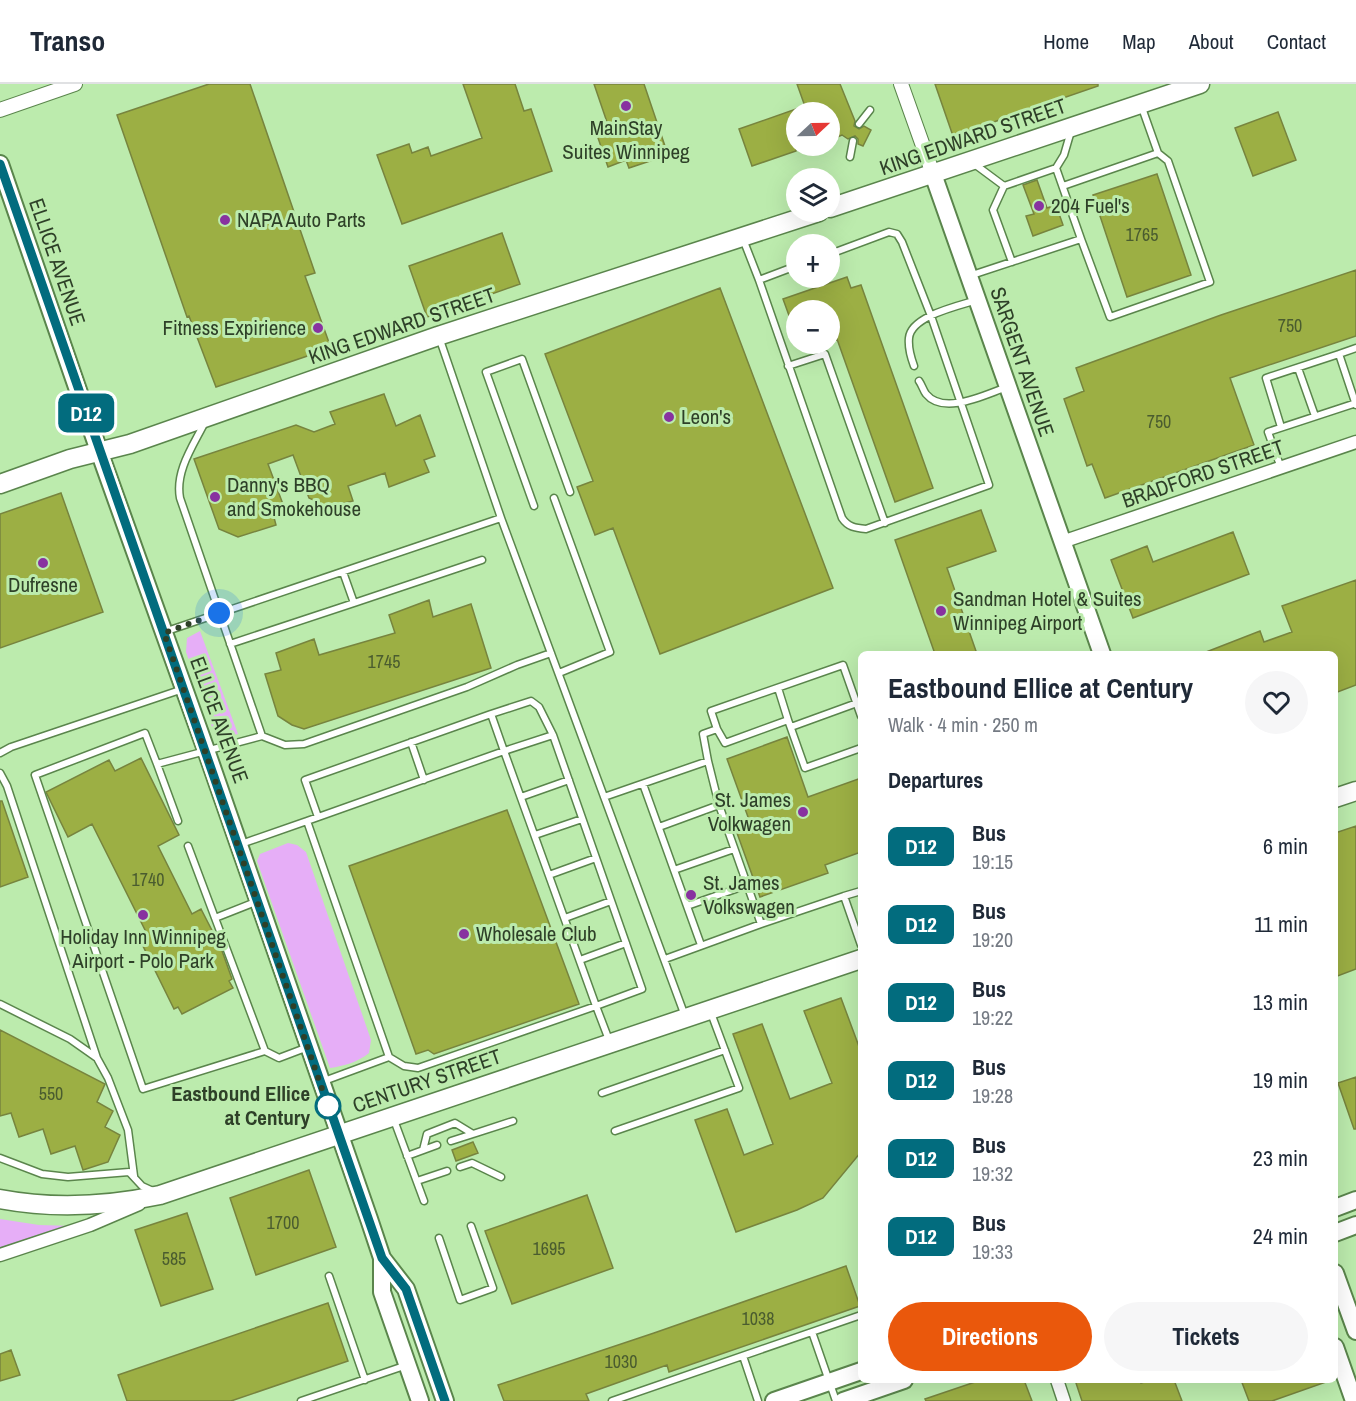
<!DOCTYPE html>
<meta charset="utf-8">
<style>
body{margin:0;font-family:"Archivo Narrow",sans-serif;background:#f6f6f7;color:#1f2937;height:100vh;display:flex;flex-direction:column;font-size:22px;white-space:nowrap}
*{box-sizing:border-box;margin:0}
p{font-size:20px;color:#747a83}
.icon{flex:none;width:33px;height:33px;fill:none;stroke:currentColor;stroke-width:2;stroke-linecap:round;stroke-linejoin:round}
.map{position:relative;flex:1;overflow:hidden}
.panel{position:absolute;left:858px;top:567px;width:480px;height:732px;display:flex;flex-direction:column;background:#fff;border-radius:9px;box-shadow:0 6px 24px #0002}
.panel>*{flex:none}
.badge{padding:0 12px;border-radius:9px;font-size:21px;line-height:39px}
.needle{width:39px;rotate:68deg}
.fabs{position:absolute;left:786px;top:18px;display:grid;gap:12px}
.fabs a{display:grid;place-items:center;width:54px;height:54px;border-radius:50%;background:#fff;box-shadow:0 6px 24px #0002;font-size:30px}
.you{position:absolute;width:30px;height:30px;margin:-15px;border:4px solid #fff;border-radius:50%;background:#1a73e8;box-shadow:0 0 0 9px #1a73e833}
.map>.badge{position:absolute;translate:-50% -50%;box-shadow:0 0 0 3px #fff}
h2{padding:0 30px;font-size:22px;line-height:54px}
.round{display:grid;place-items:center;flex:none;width:63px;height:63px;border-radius:32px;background:#f6f6f7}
.headline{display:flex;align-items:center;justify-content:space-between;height:102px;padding:0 30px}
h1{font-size:28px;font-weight:800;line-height:45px}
.button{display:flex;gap:12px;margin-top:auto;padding:12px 30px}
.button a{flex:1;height:69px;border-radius:36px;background:#ea580c;color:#fff;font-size:24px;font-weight:800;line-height:69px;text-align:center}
.button a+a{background:#f6f6f7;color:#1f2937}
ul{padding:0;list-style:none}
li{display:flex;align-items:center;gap:18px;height:78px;padding:0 30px}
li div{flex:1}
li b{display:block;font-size:22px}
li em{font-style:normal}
li .badge{min-width:66px;font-weight:700;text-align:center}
header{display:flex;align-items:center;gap:36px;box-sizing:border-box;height:84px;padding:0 30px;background:#fff;border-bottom:2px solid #e0e1e3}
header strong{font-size:28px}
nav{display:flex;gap:33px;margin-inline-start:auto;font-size:21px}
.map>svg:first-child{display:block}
.green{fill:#e6aef7}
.building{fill:#9caf44;stroke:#77843e;stroke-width:1.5}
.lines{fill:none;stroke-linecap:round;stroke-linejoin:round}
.service-casing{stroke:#5a854c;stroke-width:9}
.minor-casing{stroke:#5a854c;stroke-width:15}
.tertiary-casing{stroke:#5a854c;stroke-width:16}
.secondary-casing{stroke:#5a854c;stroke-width:20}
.primary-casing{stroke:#5a854c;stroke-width:21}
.service{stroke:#fff;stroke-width:6}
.minor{stroke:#fff;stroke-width:12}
.tertiary{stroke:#fff;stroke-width:14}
.secondary{stroke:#fff;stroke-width:16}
.primary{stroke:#fff;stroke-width:18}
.line-casing{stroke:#fff;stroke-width:14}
.line{stroke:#026c7e;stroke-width:9}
.walk{stroke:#2e4028;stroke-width:6;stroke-dasharray:0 10.8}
.poi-dot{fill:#8832a0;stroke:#bcebad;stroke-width:2}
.stop-dot{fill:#fff;stroke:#026c7e;stroke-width:3}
.labels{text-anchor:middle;stroke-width:6;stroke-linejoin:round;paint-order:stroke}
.number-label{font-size:18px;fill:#4a5c2f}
.poi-label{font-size:21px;fill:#2e4028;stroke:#bcebad;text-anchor:start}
.street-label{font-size:21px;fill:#2e4028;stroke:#bcebad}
.stop-label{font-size:21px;font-weight:bold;fill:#2e4028;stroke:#bcebad;text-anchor:end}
</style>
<header>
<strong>Transo</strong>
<nav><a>Home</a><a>Map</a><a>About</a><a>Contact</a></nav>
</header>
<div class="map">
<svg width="1356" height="1317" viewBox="0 0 1356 1317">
<rect width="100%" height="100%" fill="#bcebad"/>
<path class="green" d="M200,547L238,650C226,653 222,653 213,646L186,568L187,554Z
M288,759L297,761L306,768L371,956L369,969C358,978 344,982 330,984L257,777L260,770Z
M0,1135L39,1141L73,1142L0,1167Z"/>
<path class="building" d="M209,0H250L315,189L305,192L331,264L216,303L189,232L187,233L117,31Z
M463,0H515L524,27L531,25L552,87L402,140L377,71L409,60L412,69L428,63L431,72L482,54Z
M594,0H644L668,71L629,84L626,76L608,83L596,48L609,44Z
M797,0H840L855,37L854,42L859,45L864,42L871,46L863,62L858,60V55L855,52L848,55L842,51L830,56V28H807Z
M935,0H1098V2L953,52Z
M796,25V67L752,82L739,45Z
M1278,28L1296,76L1253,92L1235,44Z
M1157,90L1191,191L1127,213L1093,111Z
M1037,96L1047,124L1056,121L1063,141L1033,152L1026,132L1034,130L1023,101Z
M502,149L520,200L427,233L409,182Z
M1356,186V252L1230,294L1254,361L1105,414L1092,380L1087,382L1064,315L1084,307L1076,284L1221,231Z
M847,193L851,204L861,201L933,404L895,418L837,255L830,258V226H796V248H795L783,215Z
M720,204L833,504L660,570L613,444L595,451L577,403L593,397L545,270Z
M384,310L396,342L420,331L435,372L424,376L429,388L389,403L385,389L348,402L353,417L328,423L309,414L293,371L268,380L284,423L272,426L276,441L238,453L219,445L194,375L296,341L314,348L335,340L330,328Z
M61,409L103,528L0,564V430Z
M981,426L996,467L947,484L977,570H935L895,456Z
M1233,448L1249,490L1133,534L1111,476L1147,462L1153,478Z
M1356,496V601L1335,609V570H1201L1260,547L1264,558L1292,548L1282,522Z
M429,516L433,533L471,520L491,584L304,645L292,641L278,632L265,590L281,586L276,569L314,555L319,571L395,549L389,531Z
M787,653L808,713L861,694V768L825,781L828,789L760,813L737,749L752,744L727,675Z
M141,674L179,751L158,762L192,830L201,825L221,864L232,895L229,897L233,904L182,930L178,923L174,925L140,856L148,852L92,740L68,753L46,708L109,676L115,687Z
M0,717H2L28,793L0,803Z
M507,726L579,920L434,970L428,966L416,970L349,782Z
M1356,742V885L1335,893V749Z
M841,914L861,968V1068L823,1114L797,1126L736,1148L695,1036L727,1025L744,1071L773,1060L733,950L762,940L790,1015L832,999L804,927Z
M0,946L105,1000L97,1018L113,1027L105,1043L120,1051L108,1078L83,1086L75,1062L51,1070L43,1045L19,1053L11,1029L0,1032Z
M1356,993V1045H1354L1338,999Z
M473,1058L478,1069L456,1077L452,1066Z
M309,1086L336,1163L256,1191L230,1114Z
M587,1111L613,1184L512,1220L485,1147Z
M187,1129L213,1205L161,1222L135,1146Z
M846,1182L860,1222L669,1288L667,1281L586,1310L589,1317H504L498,1301L654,1249Z
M328,1219L348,1277L231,1317H127L118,1291Z
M11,1266L20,1291L0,1297V1270Z
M981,1296H1024L1032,1317H926L925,1315Z
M1075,1296H1140L1141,1299L1151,1296H1174L1182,1317H1082Z
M1241,1296H1326V1298L1272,1317H1249Z"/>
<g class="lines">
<defs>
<path id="service" d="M859,40L870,26
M850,73L853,57
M973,79L1004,102L1056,84L1064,71L1071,47
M1004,102L993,126L1012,178
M1063,102L1158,69L1141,21
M743,155L759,196L796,182
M1081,155L1110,233L1210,198L1168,77L1158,69
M969,192L1081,155L1056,84
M759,196L842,434C848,443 855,444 866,445L989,401L931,232L902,158L897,150L889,148L830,170
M788,282L825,270L885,439
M914,282C911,274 908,264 909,254C911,232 958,222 977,216
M1298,284L1315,332
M919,297C922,301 923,306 926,310C944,332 986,310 1007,303
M1356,321L1339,270L1356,264
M205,338C193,362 175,387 180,414L262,652L157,680L145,649L35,691L143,1005L265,967
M1281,343L1266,294L1339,270
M1281,384L1268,348L1356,319
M554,414L610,568L559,589
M534,422L486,288L522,275L570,408
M501,434L685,932
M354,519L482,476
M164,548L501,434L439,253
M230,560L354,519L343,488
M788,636L805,684L861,664
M791,643L857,619
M717,645L725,659L788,636L778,604
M262,652L285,661L304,660L467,603L517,581L551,569
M411,658L424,696
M0,669L11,663L183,605
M708,677L703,650L717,645L711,627L843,581L861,632
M157,680L178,737
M0,689L7,702L97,974
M643,700L701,861
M521,713L569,696
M604,713L708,677L719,721L761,840
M318,733L305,696L491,630L504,667L553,651
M307,737L504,667L596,922L642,905L553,651L539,623L531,617L491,630
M659,743L719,721
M535,751L582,735
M241,760L307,737L389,973L324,997
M188,762L215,834
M674,786L734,765
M549,791L596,774
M844,812L861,807
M258,817L215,834L265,967L279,974L308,963
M687,822L747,801
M565,834L611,817
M665,875L761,840L844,812L861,861
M580,876L626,859
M0,920L70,955L97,974L108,994L128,1046L134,1092
M389,973L404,982L418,984L596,922L609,956
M602,1009L725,966
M394,1036L424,1117
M615,1047L739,1004L711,929
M451,1057L473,1050
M423,1066L427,1050L455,1039L473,1050L513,1037
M407,1072L437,1061
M0,1074L42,1090L68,1093L129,1088L142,1102L153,1107
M460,1083L472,1079L501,1093
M417,1097L447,1087
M439,1154L460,1216L493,1204L471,1142
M329,1192L365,1296
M812,1248L836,1317
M743,1272L758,1317
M301,1317L407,1281
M612,1317L861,1231"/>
<path id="minor" d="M1062,458L1356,358
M0,1171L90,1141L139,1120
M1057,1296L1064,1317"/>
<path id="tertiary" d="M901,0L933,90
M0,26L75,0"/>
<path id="secondary" d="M0,80L99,367L206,666L369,1135L382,1174V1208L420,1317
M933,90L1102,570
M1335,1124L1356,1116
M1335,1149L1356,1141
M382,1174L406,1205L445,1317
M1335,1189L1356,1247
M1335,1263L1354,1317
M774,1317L861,1287
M843,1317L904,1296"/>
<path id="primary" d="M830,124L1200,0
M0,400L70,375L130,360L438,252L819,128
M1335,714L1356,707
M0,1115C53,1125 108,1122 160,1111L861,875"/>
</defs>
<use href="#service" class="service-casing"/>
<use href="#minor" class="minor-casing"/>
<use href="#tertiary" class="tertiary-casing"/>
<use href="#secondary" class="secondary-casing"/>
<use href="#primary" class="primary-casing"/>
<use href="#service" class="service"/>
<use href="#minor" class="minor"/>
<use href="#tertiary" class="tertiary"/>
<use href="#secondary" class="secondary"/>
<use href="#primary" class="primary"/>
</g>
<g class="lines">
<defs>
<path id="line" d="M0,80L382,1174L406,1205L445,1317"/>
</defs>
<use href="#line" class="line-casing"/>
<use href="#line" class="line"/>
<path class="walk" d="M219,529L164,549L328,1022"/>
</g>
<g class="poi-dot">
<circle cx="626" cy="22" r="6"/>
<circle cx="1039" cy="122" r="6"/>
<circle cx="225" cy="136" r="6"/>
<circle cx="318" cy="244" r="6"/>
<circle cx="669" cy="333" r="6"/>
<circle cx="215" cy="413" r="6"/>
<circle cx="43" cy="479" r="6"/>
<circle cx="941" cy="527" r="6"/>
<circle cx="803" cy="728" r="6"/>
<circle cx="691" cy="811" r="6"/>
<circle cx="143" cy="831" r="6"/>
<circle cx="464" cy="850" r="6"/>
</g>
<circle class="stop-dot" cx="328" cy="1022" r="12"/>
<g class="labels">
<g class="number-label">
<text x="1142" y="157">1765</text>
<text x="1290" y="248">750</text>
<text x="1159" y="344">750</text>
<text x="384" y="584">1745</text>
<text x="148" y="802">1740</text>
<text x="51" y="1016">550</text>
<text x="283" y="1145">1700</text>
<text x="549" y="1171">1695</text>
<text x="174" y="1181">585</text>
<text x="758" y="1241">1038</text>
<text x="621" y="1284">1030</text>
</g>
<g class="poi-label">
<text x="626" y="51" text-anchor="middle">MainStay<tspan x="626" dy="24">Suites Winnipeg</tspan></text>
<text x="1051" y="129">204 Fuel's</text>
<text x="237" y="143">NAPA Auto Parts</text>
<text x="306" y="251" text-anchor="end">Fitness Expirience</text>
<text x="681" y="340">Leon's</text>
<text x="227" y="408">Danny's BBQ<tspan x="227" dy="24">and Smokehouse</tspan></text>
<text x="43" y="508" text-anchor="middle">Dufresne</text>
<text x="953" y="522">Sandman Hotel &amp; Suites<tspan x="953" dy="24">Winnipeg Airport</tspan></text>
<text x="791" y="723" text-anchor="end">St. James<tspan x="791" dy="24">Volkwagen</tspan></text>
<text x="703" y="806">St. James<tspan x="703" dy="24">Volkswagen</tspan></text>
<text x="476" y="857">Wholesale Club</text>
<text x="143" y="860" text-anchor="middle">Holiday Inn Winnipeg<tspan x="143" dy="24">Airport - Polo Park</tspan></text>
</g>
<g class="street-label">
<text transform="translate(973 53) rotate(-19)" y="7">KING EDWARD STREET</text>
<text transform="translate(57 178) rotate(71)" y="7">ELLICE AVENUE</text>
<text transform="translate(402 242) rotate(-19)" y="7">KING EDWARD STREET</text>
<text transform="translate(1022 278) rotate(71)" y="7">SARGENT AVENUE</text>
<text transform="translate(1203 390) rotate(-19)" y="7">BRADFORD STREET</text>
<text transform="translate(219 636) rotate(70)" y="7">ELLICE AVENUE</text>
<text transform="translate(427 997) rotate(-19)" y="7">CENTURY STREET</text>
</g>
<g class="stop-label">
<text x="310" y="1017">Eastbound Ellice<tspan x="310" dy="24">at Century</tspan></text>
</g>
</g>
</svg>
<div class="fabs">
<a><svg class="needle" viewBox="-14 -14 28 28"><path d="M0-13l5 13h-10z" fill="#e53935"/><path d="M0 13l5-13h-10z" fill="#747a83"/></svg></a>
<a><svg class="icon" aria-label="layers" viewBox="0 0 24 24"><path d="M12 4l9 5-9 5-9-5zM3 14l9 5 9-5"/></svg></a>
<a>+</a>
<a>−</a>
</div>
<div class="you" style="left:219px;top:529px"></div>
<b class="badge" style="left:86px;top:329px;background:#026c7e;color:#fff">D12</b>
<section class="panel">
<div class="headline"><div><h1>Eastbound Ellice at Century</h1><p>Walk · 4 min · 250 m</p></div><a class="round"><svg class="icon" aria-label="heart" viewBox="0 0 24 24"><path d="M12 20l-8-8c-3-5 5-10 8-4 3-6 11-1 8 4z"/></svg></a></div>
<h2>Departures</h2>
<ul>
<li><span class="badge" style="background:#026c7e;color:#fff">D12</span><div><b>Bus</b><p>19:15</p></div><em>6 min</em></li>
<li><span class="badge" style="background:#026c7e;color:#fff">D12</span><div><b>Bus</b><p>19:20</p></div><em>11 min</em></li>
<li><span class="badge" style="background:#026c7e;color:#fff">D12</span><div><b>Bus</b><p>19:22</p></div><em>13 min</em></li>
<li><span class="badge" style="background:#026c7e;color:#fff">D12</span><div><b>Bus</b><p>19:28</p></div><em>19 min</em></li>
<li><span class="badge" style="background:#026c7e;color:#fff">D12</span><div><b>Bus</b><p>19:32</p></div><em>23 min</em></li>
<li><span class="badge" style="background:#026c7e;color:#fff">D12</span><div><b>Bus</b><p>19:33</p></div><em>24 min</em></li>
</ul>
<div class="button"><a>Directions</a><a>Tickets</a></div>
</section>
</div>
